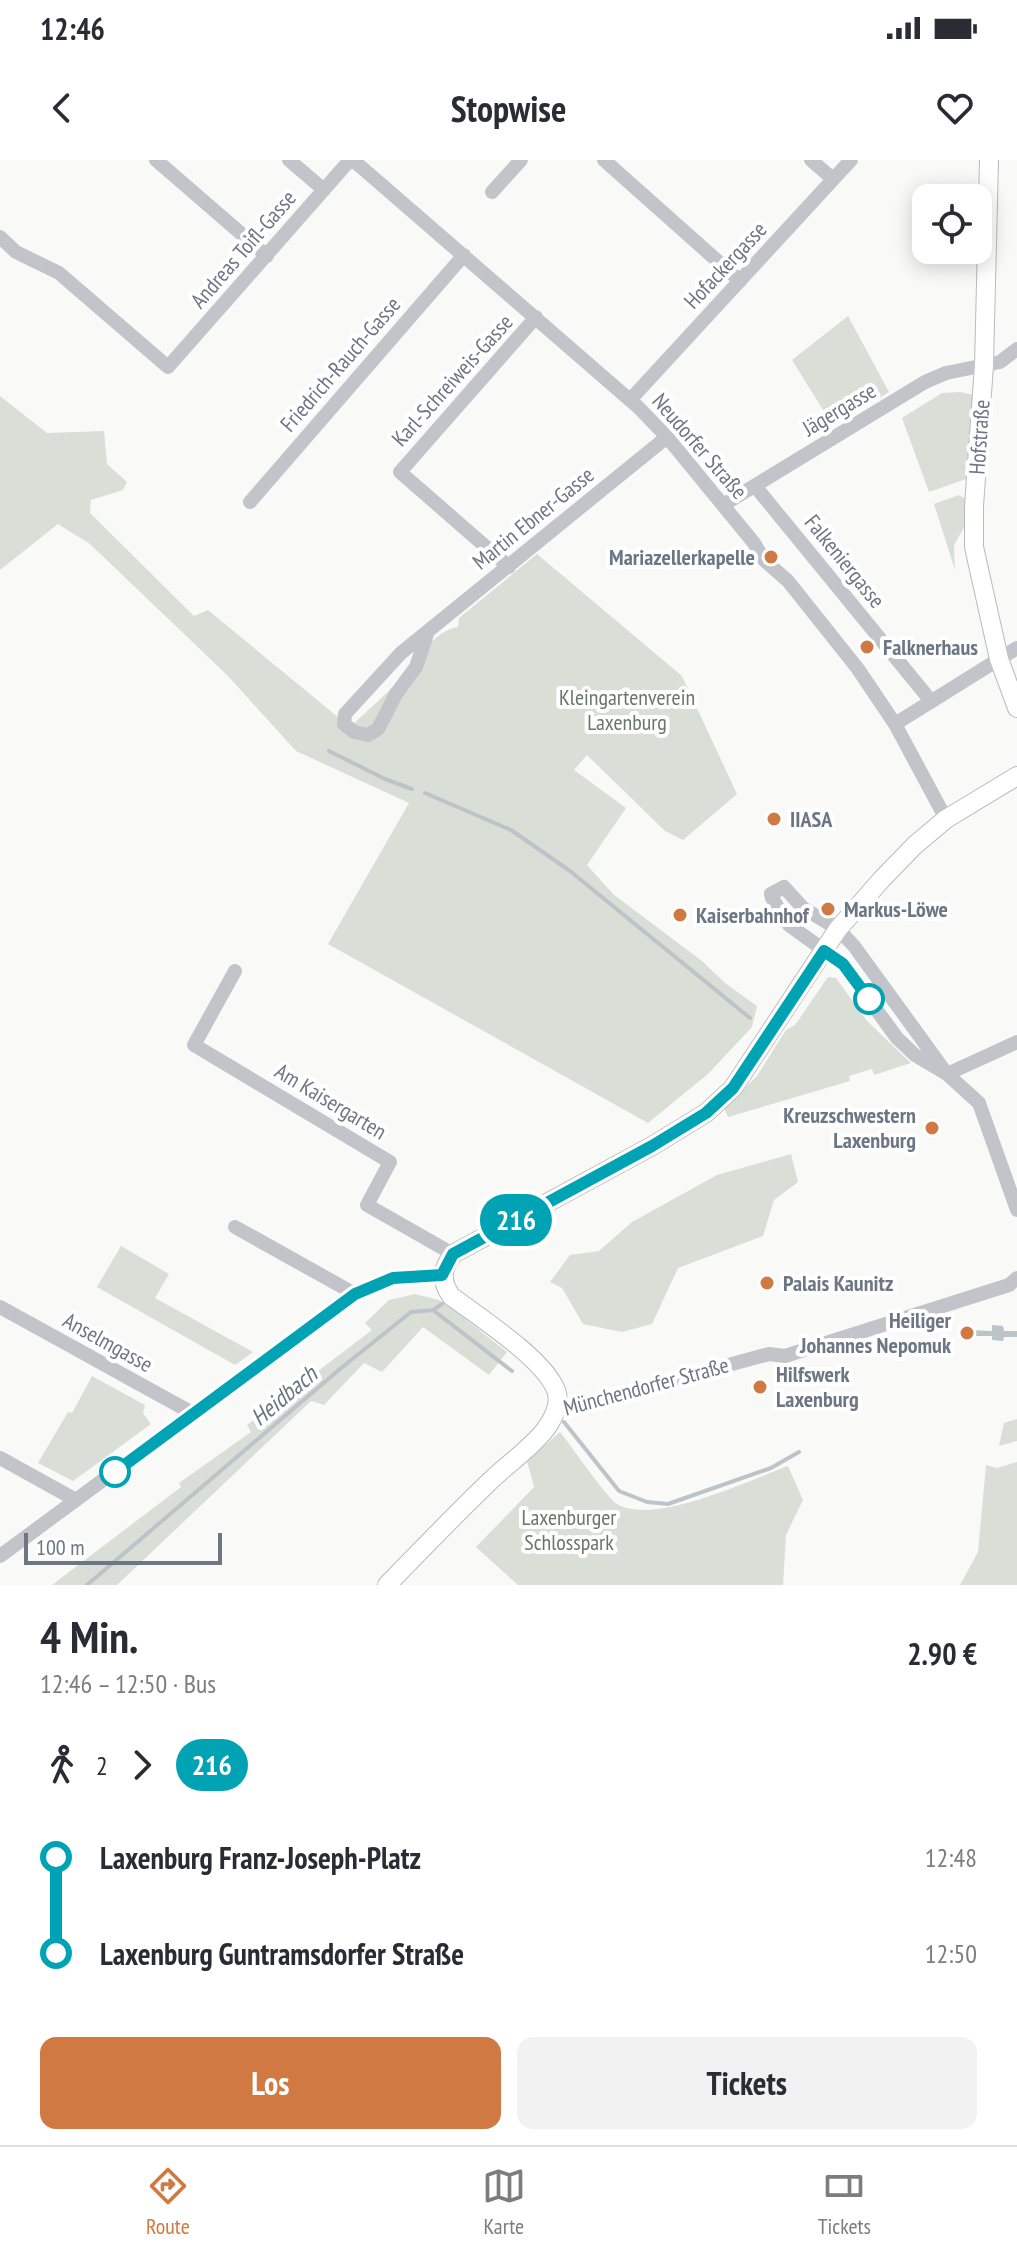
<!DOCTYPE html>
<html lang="de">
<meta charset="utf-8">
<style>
body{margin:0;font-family:"PT Sans Narrow",sans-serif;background:#f2f2f3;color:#2b2b33;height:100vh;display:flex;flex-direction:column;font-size:30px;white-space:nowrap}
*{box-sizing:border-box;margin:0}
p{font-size:26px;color:#7c7c81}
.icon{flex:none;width:44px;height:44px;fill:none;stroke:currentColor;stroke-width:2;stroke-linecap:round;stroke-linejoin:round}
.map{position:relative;height:1425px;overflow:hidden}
.side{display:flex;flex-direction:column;background:#fff;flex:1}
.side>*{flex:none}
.badge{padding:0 16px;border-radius:26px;font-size:28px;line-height:52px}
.buttons{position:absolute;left:912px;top:24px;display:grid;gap:16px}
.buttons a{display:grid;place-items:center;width:80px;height:80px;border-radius:16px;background:#fff;box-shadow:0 4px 20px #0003;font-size:40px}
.scale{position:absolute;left:24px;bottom:20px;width:198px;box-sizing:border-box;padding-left:8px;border:4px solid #6c7685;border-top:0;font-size:22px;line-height:28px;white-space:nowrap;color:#6c7685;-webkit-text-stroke:6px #fff;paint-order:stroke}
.map>.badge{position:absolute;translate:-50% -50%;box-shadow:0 0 0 4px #fff}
.legs{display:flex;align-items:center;gap:12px;height:88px;padding:0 40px;font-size:26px}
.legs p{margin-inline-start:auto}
.summary{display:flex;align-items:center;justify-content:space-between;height:136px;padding:0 40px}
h1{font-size:44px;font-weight:800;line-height:60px}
.cta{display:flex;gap:16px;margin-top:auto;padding:16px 40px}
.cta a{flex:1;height:92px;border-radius:16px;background:#d07942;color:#fff;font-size:32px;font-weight:800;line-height:92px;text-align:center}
.cta a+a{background:#f2f2f3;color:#2b2b33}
ul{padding:0 40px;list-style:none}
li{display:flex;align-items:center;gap:28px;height:96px;font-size:30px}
li i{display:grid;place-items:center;width:12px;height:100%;margin:0 10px;background:currentColor}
li i::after{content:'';width:20px;height:20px;margin:-10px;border:6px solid;border-radius:50%;background:#fff}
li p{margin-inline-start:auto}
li:first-child i{background:linear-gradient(#0000 50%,currentColor 0)}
li:last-child i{background:linear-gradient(currentColor 50%,#0000 0)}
.status{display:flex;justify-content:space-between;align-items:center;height:56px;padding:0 40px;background:#fff;direction:ltr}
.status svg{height:22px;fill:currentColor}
header{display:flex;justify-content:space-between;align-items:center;height:104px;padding:0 40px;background:#fff;font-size:36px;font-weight:800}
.menu{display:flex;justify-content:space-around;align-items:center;height:112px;border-top:2px solid #e1e1e2;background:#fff;font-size:22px;color:#7c7c81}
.menu a{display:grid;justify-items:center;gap:4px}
.menu .on{color:#d07942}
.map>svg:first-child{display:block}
.green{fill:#d9ded7}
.water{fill:#bcc3c9}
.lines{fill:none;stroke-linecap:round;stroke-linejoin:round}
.stream{stroke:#bcc3c9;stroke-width:4}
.secondary-casing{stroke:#b7babf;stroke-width:20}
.street{stroke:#c2c4c9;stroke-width:14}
.secondary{stroke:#fff;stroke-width:18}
.line-1-casing{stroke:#fff;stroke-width:18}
.line-1{stroke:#00a3b4;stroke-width:12}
.poi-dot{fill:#d07942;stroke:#fff;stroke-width:3}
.stop-1-dot{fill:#fff;stroke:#00a3b4;stroke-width:4}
.labels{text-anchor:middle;stroke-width:8;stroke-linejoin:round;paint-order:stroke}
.street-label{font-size:22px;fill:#6c7685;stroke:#fff}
.poi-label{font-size:22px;font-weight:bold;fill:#6c7685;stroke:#fff;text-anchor:start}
.park-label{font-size:22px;fill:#667866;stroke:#fff}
.water-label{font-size:24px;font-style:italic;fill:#687680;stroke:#fff}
</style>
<div class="status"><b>12:46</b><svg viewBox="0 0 49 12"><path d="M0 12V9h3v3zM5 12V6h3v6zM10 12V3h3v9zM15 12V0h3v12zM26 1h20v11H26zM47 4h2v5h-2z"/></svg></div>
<header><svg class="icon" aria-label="back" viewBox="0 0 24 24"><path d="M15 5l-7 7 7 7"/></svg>Stopwise<svg class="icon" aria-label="heart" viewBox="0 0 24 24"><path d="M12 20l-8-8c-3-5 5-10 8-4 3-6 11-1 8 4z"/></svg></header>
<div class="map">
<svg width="1017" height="1425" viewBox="0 0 1017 1425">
<rect width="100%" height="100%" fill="#f9faf8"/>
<path class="green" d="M848,156L889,232L833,266L792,200Z
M961,232L973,235L966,319L929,332L902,258L942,233Z
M0,236L47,273L104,271L107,304L127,322L123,330L91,340L90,353L194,456L208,450L350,567C367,551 385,535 402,518C418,501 432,471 458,467L459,458L537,394L682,516L737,634L683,680L665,671L587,595L574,610L626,648L587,705L613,734L702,801L725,823L757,846L752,867L708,914L648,963L328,784L409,643L296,591L227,515L90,384L58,364L0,410Z
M959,335L966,339L965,366L954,385L955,410L934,344Z
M828,817L836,818L867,861L911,903L874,915L872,909L849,916L850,921L728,957L724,948L757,916L786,870L795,865Z
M791,994L798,1022L774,1040L763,1076L678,1108L652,1164L622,1172L583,1164L562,1128L550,1122L570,1095L599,1091L632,1062L717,1015Z
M121,1086L169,1114L155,1138L253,1192L235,1205L97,1127Z
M415,1134L439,1140L450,1147L507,1192L489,1215L423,1167L382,1212L364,1203L324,1245L311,1241L117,1425H52L181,1327L179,1323L251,1272L247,1265L372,1170L365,1163L389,1140Z
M92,1216L145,1245L143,1253L151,1264L73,1321L38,1303L68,1252L72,1253Z
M1017,1259V1281L999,1286L1004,1263Z
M560,1272C570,1284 607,1338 617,1344C654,1366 750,1320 788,1306L803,1340L786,1375L783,1425H518L476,1387L534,1327L527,1301Z
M1017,1302V1425H960L978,1392L986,1305L997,1308Z"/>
<path class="water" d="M992,1165L1003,1166L1004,1171H1017V1177H1004L1003,1181L992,1180V1176H967V1170L992,1171Z"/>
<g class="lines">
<path class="stream" d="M329,591L385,619L412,629
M425,633L511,670L570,711L750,858
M433,1150L442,1144
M564,1262L619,1331L647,1342L668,1344L771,1308L799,1292
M87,1425L340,1209L411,1152L433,1150L512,1211"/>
<defs>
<path id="secondary" d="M989,0L984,205L974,346V387L999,499L1017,548
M387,1425C420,1391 453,1357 487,1324C505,1306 529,1290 545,1270C553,1259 561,1243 556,1230C543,1198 479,1157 451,1136C440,1120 442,1109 453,1094L652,986L706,953L733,928L838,769L882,719L915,685L946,659L1017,616"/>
</defs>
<use href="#secondary" class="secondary-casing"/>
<path class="street" d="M156,0L267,96
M289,0L324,30
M353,0L638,247L667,277L754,383L764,400L788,421L858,509L895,564L946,659
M604,0L740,121
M811,0L833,19
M492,32L521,0
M0,77L16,92L59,113L168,207L350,0
M630,240L851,0
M755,326L931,541
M250,342L464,95
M723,345L925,222L946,213L1000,202L1017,189
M509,407L400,312L536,157
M427,474L416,507L396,534L378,569L368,575L354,572L344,564L345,554L401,493L667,277
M895,564L1017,488
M235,811L194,885L390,1002L367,1045L453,1094
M947,914L915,895L897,878L843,804L789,765L772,738L771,734L784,727L803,748L838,769L854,786L947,914L979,943L1017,1050
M947,914L1017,882
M235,1067L355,1134
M0,1147L194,1254
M557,1244L578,1246L769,1194L785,1196L1009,1125L1017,1118
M0,1298L76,1340
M0,1396L355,1134L393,1118L442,1115"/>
<use href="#secondary" class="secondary"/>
</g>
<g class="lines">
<defs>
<path id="line-1" d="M115,1312L355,1134L393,1118L442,1115L453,1094L652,986L706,953L733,928L824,791L843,804L869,839"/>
</defs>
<use href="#line-1" class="line-1-casing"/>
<use href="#line-1" class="line-1"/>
</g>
<g class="poi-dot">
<circle cx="771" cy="397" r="8"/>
<circle cx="867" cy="487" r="8"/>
<circle cx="774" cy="659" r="8"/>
<circle cx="828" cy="749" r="8"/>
<circle cx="680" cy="755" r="8"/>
<circle cx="932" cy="968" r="8"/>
<circle cx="767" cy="1123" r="8"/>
<circle cx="967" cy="1173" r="8"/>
<circle cx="760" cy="1227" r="8"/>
</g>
<g class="stop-1-dot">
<circle cx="869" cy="839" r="14"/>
<circle cx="115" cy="1312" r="14"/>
</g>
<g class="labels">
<g class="street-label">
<text transform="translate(243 89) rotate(-49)" y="8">Andreas Toifl-Gasse</text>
<text transform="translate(725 105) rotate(-47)" y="8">Hofackergasse</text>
<text transform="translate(340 204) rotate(-49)" y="8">Friedrich-Rauch-Gasse</text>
<text transform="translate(452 220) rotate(-48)" y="8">Karl-Schreiweis-Gasse</text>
<text transform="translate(839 249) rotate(-31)" y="8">Jägergasse</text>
<text transform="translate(979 277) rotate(-86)" y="8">Hofstraße</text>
<text transform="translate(700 286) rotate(49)" y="8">Neudorfer Straße</text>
<text transform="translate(533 358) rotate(-39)" y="8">Martin Ebner-Gasse</text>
<text transform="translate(845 401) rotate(51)" y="8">Falkeniergasse</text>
<text transform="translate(331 941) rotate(31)" y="8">Am Kaisergarten</text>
<text transform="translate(108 1182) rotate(29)" y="8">Anselmgasse</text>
<text transform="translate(646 1226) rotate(-15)" y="8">Münchendorfer Straße</text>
</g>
<g class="poi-label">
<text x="755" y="405" text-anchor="end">Mariazellerkapelle</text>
<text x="883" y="495">Falknerhaus</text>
<text x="790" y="667">IIASA</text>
<text x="844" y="757">Markus-Löwe</text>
<text x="696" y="763">Kaiserbahnhof</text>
<text x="916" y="963" text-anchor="end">Kreuzschwestern<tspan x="916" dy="25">Laxenburg</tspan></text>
<text x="783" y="1131">Palais Kaunitz</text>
<text x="951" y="1168" text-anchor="end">Heiliger<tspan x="951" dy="25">Johannes Nepomuk</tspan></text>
<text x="776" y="1222">Hilfswerk<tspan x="776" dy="25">Laxenburg</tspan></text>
</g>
<g class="park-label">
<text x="627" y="545">Kleingartenverein<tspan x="627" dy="25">Laxenburg</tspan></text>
<text x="569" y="1365">Laxenburger<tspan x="569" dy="25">Schlosspark</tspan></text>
</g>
<g class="water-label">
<text transform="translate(284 1236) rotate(-40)" y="8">Heidbach</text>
</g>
</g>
</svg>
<div class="buttons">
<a><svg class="icon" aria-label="locate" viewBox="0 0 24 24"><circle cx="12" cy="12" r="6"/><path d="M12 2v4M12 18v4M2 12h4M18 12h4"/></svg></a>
</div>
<div class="scale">100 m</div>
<b class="badge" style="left:516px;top:1060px;background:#00a3b4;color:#fff">216</b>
</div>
<section class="side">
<div class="summary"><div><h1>4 Min.</h1><p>12:46 – 12:50 · Bus</p></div><b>2.90 €</b></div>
<div class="legs"><svg class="icon" aria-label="walk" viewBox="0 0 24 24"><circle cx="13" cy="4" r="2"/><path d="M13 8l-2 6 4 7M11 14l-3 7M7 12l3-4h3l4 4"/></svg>2<svg class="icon" aria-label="forward" viewBox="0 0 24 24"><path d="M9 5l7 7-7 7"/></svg><b class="badge" style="background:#00a3b4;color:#fff">216</b></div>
<ul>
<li><i style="color:#00a3b4"></i><b>Laxenburg Franz-Joseph-Platz</b><p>12:48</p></li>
<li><i style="color:#00a3b4"></i><b>Laxenburg Guntramsdorfer Straße</b><p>12:50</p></li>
</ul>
<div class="cta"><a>Los</a><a>Tickets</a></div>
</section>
<nav class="menu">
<a class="on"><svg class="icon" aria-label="directions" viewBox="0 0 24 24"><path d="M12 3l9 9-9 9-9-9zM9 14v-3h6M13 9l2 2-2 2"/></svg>Route</a>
<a><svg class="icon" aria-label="map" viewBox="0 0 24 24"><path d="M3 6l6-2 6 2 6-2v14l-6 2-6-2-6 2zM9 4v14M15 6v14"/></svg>Karte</a>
<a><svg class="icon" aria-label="tickets" viewBox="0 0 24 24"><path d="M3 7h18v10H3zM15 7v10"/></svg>Tickets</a>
</nav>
